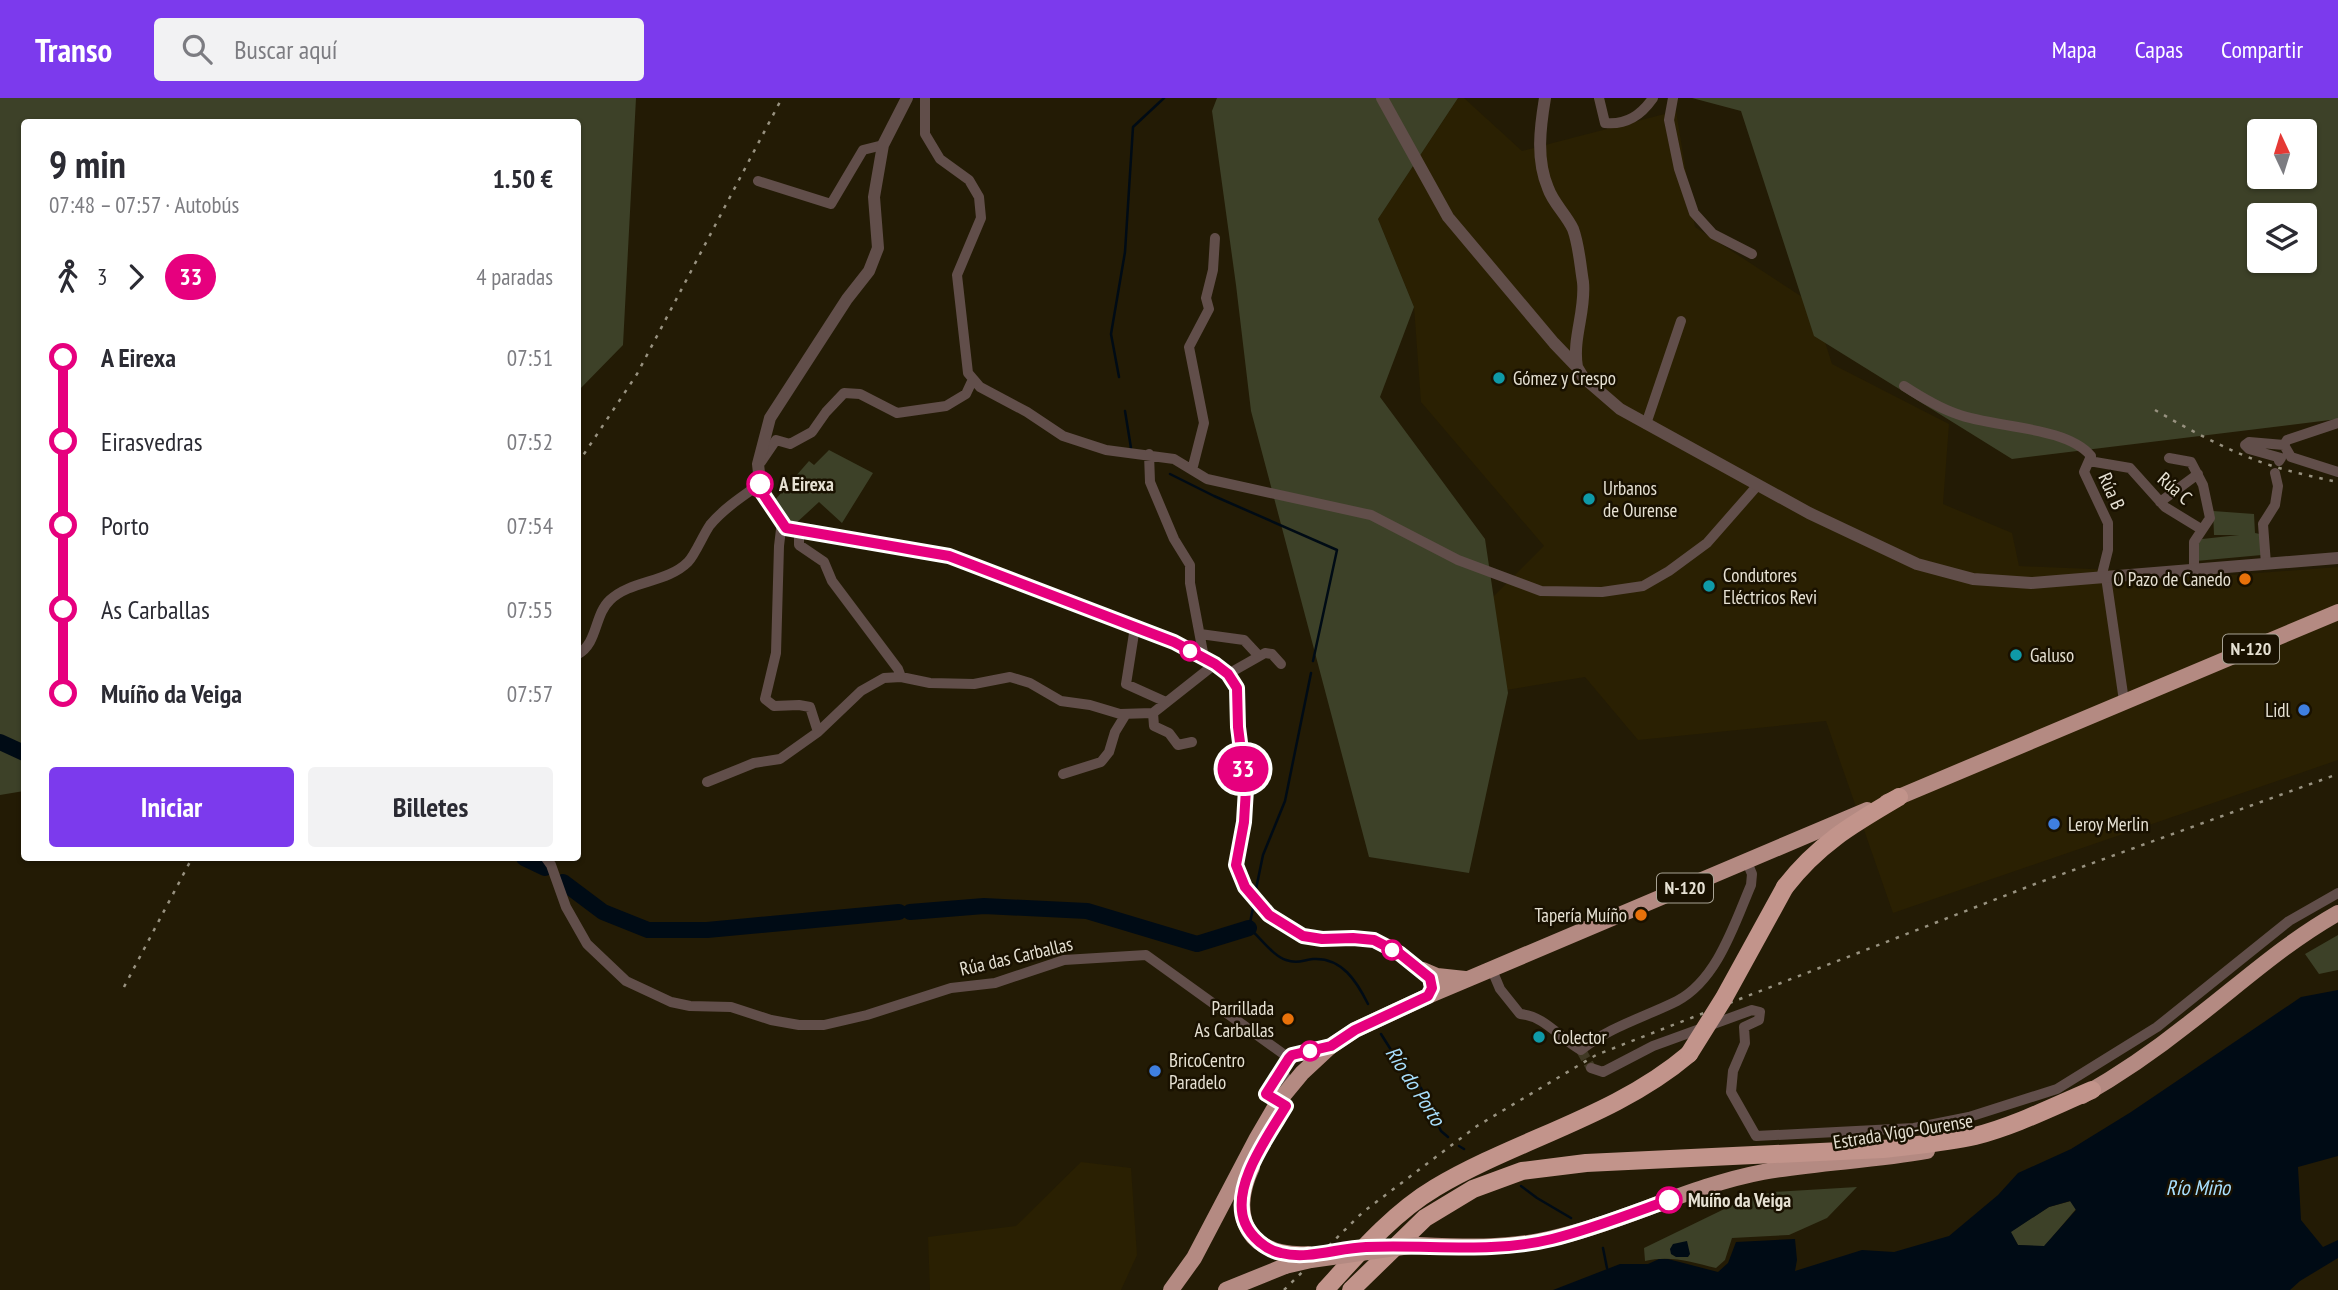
<!DOCTYPE html>
<html lang="es">
<meta charset="utf-8">
<style>
body{margin:0;font-family:"PT Sans Narrow",sans-serif;background:#f2f2f3;color:#2b2b33;height:100vh;display:flex;flex-direction:column;font-size:26px;white-space:nowrap}
*{box-sizing:border-box;margin:0}
p{font-size:23px;color:#7c7c81}
.icon{flex:none;width:38px;height:38px;fill:none;stroke:currentColor;stroke-width:2;stroke-linecap:round;stroke-linejoin:round}
.map{position:relative;flex:1;overflow:hidden}
.sheet{position:absolute;left:21px;top:21px;width:560px;height:742px;display:flex;flex-direction:column;background:#fff;border-radius:7px;box-shadow:0 2px 5px #0004}
.sheet>*{flex:none}
.badge{padding:0 14px;border-radius:23px;font-size:24px;line-height:46px}
.needle{width:46px;rotate:356deg}
.buttons{position:absolute;left:2247px;top:21px;display:grid;gap:14px}
.buttons a{display:grid;place-items:center;width:70px;height:70px;border-radius:7px;background:#fff;box-shadow:0 2px 5px #0004;font-size:35px}
.map>.badge{position:absolute;translate:-50% -50%;box-shadow:0 0 0 4px #fff}
.legs{display:flex;align-items:center;gap:10px;height:77px;padding:0 28px;font-size:23px}
.legs p{margin-inline-start:auto}
.head{display:flex;align-items:center;justify-content:space-between;height:119px;padding:0 28px}
h1{font-size:38px;font-weight:800;line-height:52px}
.cta{display:flex;gap:14px;margin-top:auto;padding:14px 28px}
.cta a{flex:1;height:80px;border-radius:7px;background:#7c3aed;color:#fff;font-size:28px;font-weight:800;line-height:80px;text-align:center}
.cta a+a{background:#f2f2f3;color:#2b2b33}
ul{padding:0 28px;list-style:none}
li{display:flex;align-items:center;gap:24px;height:84px;font-size:26px}
li i{display:grid;place-items:center;width:10px;height:100%;margin:0 9px;background:currentColor}
li i::after{content:'';width:18px;height:18px;margin:-9px;border:5px solid;border-radius:50%;background:#fff}
li p{margin-inline-start:auto}
li:first-child i{background:linear-gradient(#0000 50%,currentColor 0)}
li:last-child i{background:linear-gradient(currentColor 50%,#0000 0)}
header{display:flex;align-items:center;gap:42px;box-sizing:border-box;height:98px;padding:0 35px;background:#7c3aed;color:#fff}
header strong{font-size:33px}
nav{display:flex;gap:38px;margin-inline-start:auto;font-size:24px}
.search{width:490px;height:63px;background:#f2f2f3;display:flex;align-items:center;gap:18px;box-sizing:border-box;padding:0 24px;border-radius:7px;color:#7c7c81;font-size:26px}
.map>svg:first-child{display:block}
.built{fill:#2a2002}
.green{fill:#3d4128;fill-rule:evenodd}
.water{fill:#000b15;fill-rule:evenodd}
.lines{fill:none;stroke-linecap:round;stroke-linejoin:round}
.stream{stroke:#000b15;stroke-width:2.5}
.river{stroke:#000b15;stroke-width:16}
.minor-tunnel{stroke:#403924;stroke-width:10;stroke-dasharray:10 5;stroke-linecap:butt}
.minor{stroke:#614e4a;stroke-width:10}
.tertiary{stroke:#614e4a;stroke-width:12}
.trunk{stroke:#b48a82;stroke-width:16}
.motorway{stroke:#c2948b;stroke-width:18}
.rail{stroke:#989280;stroke-width:2.5;stroke-dasharray:3.5 7;stroke-linecap:butt}
.trunk-bridge{stroke:#b48a82;stroke-width:16}
.motorway-bridge{stroke:#c2948b;stroke-width:18}
.line-1-casing{stroke:#fff;stroke-width:16}
.line-1{stroke:#e6007e;stroke-width:10}
.culture-dot{fill:#0f9aa8;stroke:#191100;stroke-width:2.5}
.stop-1-dot{fill:#fff;stroke:#e6007e;stroke-width:3.5}
.food-dot{fill:#e8710a;stroke:#191100;stroke-width:2.5}
.shop-dot{fill:#3f7fe0;stroke:#191100;stroke-width:2.5}
.labels{text-anchor:middle;stroke-width:5;stroke-linejoin:round;paint-order:stroke}
.shield{fill:#191100;stroke:#a8a394;stroke-width:2}
.shield-label{font-size:18px;font-weight:bold;fill:#e6e1d3}
.poi-label{font-size:19px;fill:#e6e1d3;stroke:#191100;text-anchor:start}
.stop-label{font-size:19px;font-weight:bold;fill:#e6e1d3;stroke:#191100;text-anchor:start}
.street-label{font-size:19px;fill:#e6e1d3;stroke:#191100}
.water-label{font-size:21px;font-style:italic;fill:#a9e0fe;stroke:#191100}
</style>
<header>
<strong>Transo</strong>
<div class="search"><svg class="icon" aria-label="search" viewBox="0 0 24 24"><circle cx="10" cy="10" r="6"/><path d="M15 15l6 6"/></svg>Buscar aquí</div>
<nav><a>Mapa</a><a>Capas</a><a>Compartir</a></nav>
</header>
<div class="map">
<svg width="2338" height="1192" viewBox="0 0 2338 1192">
<rect width="100%" height="100%" fill="#231b05"/>
<path class="built" d="M1458,0H1464L1522,53L1676,13L1695,129L1813,206L1832,266L1949,326L1943,406L2012,435L2019,468L2231,477L2338,469V662L1893,815L1826,623L1638,642L1585,579L1482,596L1447,545L1544,448L1421,304L1414,209L1378,121Z
M1081,1064L1131,1070L1137,1157L1121,1192H930L928,1139L1016,1128Z"/>
<path class="green" d="M0,0H636L623,247L578,293V24H24V693L0,697Z
M1217,0H1458L1378,121L1414,209L1380,299L1485,441L1508,595L1469,775L1369,759L1251,313L1236,187L1212,13Z
M1692,0H2338V321L2012,361L1814,238L1741,13ZM2259,33H2305V79H2259ZM2259,117H2305V163H2259Z
M829,352L873,375L842,425L819,404L794,427L774,403L809,363L814,367Z
M2213,413L2254,416L2255,435L2260,436L2262,457L2196,463V446L2202,441L2239,437H2214Z
M2338,837V872L2319,876L2305,856Z
M1857,1089L1827,1120L1789,1137L1732,1140L1725,1162L1716,1170C1692,1164 1670,1157 1645,1163L1644,1150L1747,1100L1773,1094Z
M2071,1103L2076,1111L2044,1149L2018,1147L2010,1134L2049,1109Z"/>
<path class="water" d="M2338,892V1058L2298,1069L2301,1122L2323,1149L2338,1142V1160L2300,1183L2290,1192H1553L1620,1166H1648L1659,1161H1668L1718,1174L1728,1165L1736,1144L1795,1141L1797,1162L1795,1173L1862,1152L1894,1154L1949,1138L1998,1097L2018,1075L2071,1051L2131,1014L2301,899ZM2070,1103L2076,1112L2044,1148L2018,1147L2011,1134L2049,1109Z
M1687,1143L1690,1156L1688,1159H1676L1671,1156L1670,1151L1673,1146Z"/>
<g class="lines">
<path class="stream" d="M1119,279L1111,236L1125,154L1133,29L1164,0
M1125,313L1131,350
M1170,376L1214,398L1337,452L1313,563
M1256,791L1263,757L1285,703L1311,575
M1253,810L1249,830C1260,839 1273,858 1286,862C1297,866 1303,862 1313,861C1342,859 1357,884 1368,906
M1381,936L1398,963L1421,990L1441,1033L1448,1039
M1459,1048L1464,1051
M1521,1088L1537,1100L1571,1120
M1603,1150L1607,1170"/>
<path class="river" d="M0,644L24,655
M524,760L545,770
M563,784L603,814L648,832H707L899,814
M910,814L984,808L1087,813L1197,846L1249,830"/>
<path class="minor-tunnel" d="M1581,952L1591,970"/>
<path class="minor" d="M925,0V36L940,61L969,82L979,99L981,120L957,177L968,275L980,289L1027,314L1063,338L1106,352L1174,361L1207,381L1371,417L1458,462L1541,493L1602,494L1643,488L1669,473L1707,445L1757,388
M1599,0L1605,25C1627,27 1641,17 1653,0
M1673,0L1669,22L1679,71L1694,115L1713,136L1752,156
M758,83L831,106L863,52L883,47
M1904,288C1921,299 1939,310 1957,316C1994,330 2066,328 2091,358L2084,374L2108,425V452L2101,480
M2338,325L2287,342L2284,347L2291,359L2338,374
M1646,326L1681,223
M1149,356L1150,384L1174,441L1190,467V485L1204,560
M2169,360L2191,364L2203,387L2210,420L2194,444V472
M2089,363L2130,370L2165,409L2201,431
M2279,363L2281,360L2249,351L2245,347L2249,344L2284,347
M761,364L776,342L790,346L812,334L826,314L844,295L860,296L897,315L946,308L966,296L973,281
M1192,372L1204,325L1189,249L1209,211L1206,200L1213,172L1215,140
M2160,404L2198,376
M782,423L779,448L776,555L765,601L774,608L799,607L810,609L818,634
M799,433V447L824,464L832,483L898,571L901,579
M2266,466L2263,426L2275,407L2278,388L2275,375
M2106,479L2124,603
M1135,529L1126,586L1166,604
M1200,536L1244,542L1258,557
M578,556C598,545 594,517 610,502C631,482 667,485 688,464C695,457 703,437 710,427C723,411 743,398 760,386
M1228,576L1265,555L1272,556L1281,566
M1153,615L1154,628L1169,635L1178,647L1192,644
M1063,676L1101,664L1109,654L1115,634L1126,616
M707,684L754,665L780,661L818,634L861,593L884,580L901,579L930,585L974,586L1010,579L1030,585L1061,603L1090,607L1120,616L1153,615L1215,566
M546,760L551,767L566,809L587,846L626,883L671,904L690,908L731,909L771,922L799,927H824L867,917L951,890L995,885L1064,862L1146,857L1289,960
M1492,872L1500,891L1520,916C1545,918 1559,940 1581,952C1609,929 1645,919 1677,903C1717,882 1734,827 1751,787L1752,776L1747,764
M1282,970L1290,992
M1591,970L1603,974L1653,948L1752,912L1760,914L1759,922L1744,929L1745,945L1733,973L1731,994L1756,1038L1914,1030L1969,1019L2057,991L2157,929L2289,823L2338,795"/>
<path class="tertiary" d="M907,0L883,47L874,99L878,150L869,173L847,201L770,320L758,366L761,393L787,430L949,458L1174,544L1215,566L1228,576L1237,590L1238,629L1246,691L1244,724L1236,767L1245,789L1269,817L1302,838L1322,841L1353,840L1374,842L1399,855L1423,872
M1382,0L1448,119L1554,245L1577,269L1583,279L1620,311L1809,415L1917,466L1973,481L2031,485L2338,460
M1545,0C1540,30 1536,61 1548,90C1553,105 1566,116 1573,131C1579,147 1580,166 1583,184C1586,213 1572,240 1577,269"/>
<path class="trunk" d="M1887,704L2338,514
M1423,872L1437,878L1465,881
M2082,998C2119,977 2154,953 2188,926C2238,888 2283,846 2338,815
M1252,1069C1228,1120 1249,1159 1308,1156
M1417,1147C1462,1149 1505,1151 1549,1141C1622,1125 1689,1088 1763,1074C1817,1064 1872,1063 1927,1053
M1171,1192L1194,1160L1257,1040L1278,1004L1302,975L1331,948L1355,932L1428,898L1867,712
M1226,1192L1285,1168"/>
<path class="motorway" d="M1785,789C1818,746 1853,726 1899,699
M1325,1192C1358,1156 1393,1115 1435,1090C1517,1041 1615,1019 1689,956
M1351,1192L1425,1120L1473,1091L1522,1073L1586,1065L1883,1051C1914,1047 1945,1045 1975,1038C2015,1028 2054,1008 2092,992"/>
<path class="rail" d="M2155,312C2186,330 2219,348 2253,361C2280,372 2310,378 2338,384
M578,365L637,276L782,0
M124,889L192,760
M1284,1192L1363,1114L1477,1028L1596,957L2035,786L2338,676"/>
<path class="trunk-bridge" d="M1285,1168L1311,1162L1417,1147"/>
<path class="motorway-bridge" d="M1689,956L1724,900L1785,789"/>
</g>
<g class="lines">
<defs>
<path id="line-1" d="M760,386L761,393L786,430L949,458L1174,544L1215,566L1228,576L1237,590L1238,629L1246,691L1244,724L1236,767L1245,789L1269,817L1303,838L1322,841L1353,840L1374,842L1399,855L1430,880L1432,890L1428,898L1355,932L1331,948L1292,957L1289,960L1266,996L1286,1008C1268,1038 1230,1089 1245,1125C1251,1139 1266,1152 1281,1155C1308,1162 1338,1150 1366,1149C1428,1146 1491,1156 1552,1141C1592,1131 1630,1116 1669,1102"/>
</defs>
<use href="#line-1" class="line-1-casing"/>
<use href="#line-1" class="line-1"/>
</g>
<g class="culture-dot">
<circle cx="1499" cy="280" r="7"/>
<circle cx="1589" cy="401" r="7"/>
<circle cx="1709" cy="488" r="7"/>
<circle cx="2016" cy="557" r="7"/>
<circle cx="1539" cy="939" r="7"/>
</g>
<g class="stop-1-dot">
<circle cx="760" cy="386" r="12"/>
<circle cx="1190" cy="553" r="9"/>
<circle cx="1392" cy="852" r="9"/>
<circle cx="1310" cy="953" r="9"/>
<circle cx="1669" cy="1102" r="12"/>
</g>
<g class="food-dot">
<circle cx="2245" cy="481" r="7"/>
<circle cx="1641" cy="817" r="7"/>
<circle cx="1288" cy="921" r="7"/>
</g>
<g class="shop-dot">
<circle cx="2304" cy="612" r="7"/>
<circle cx="2054" cy="726" r="7"/>
<circle cx="1155" cy="973" r="7"/>
</g>
<g class="labels">
<g class="shield">
<rect x="2223" y="536.5" width="56" height="29" rx="5"/>
<rect x="1657" y="775.5" width="56" height="29" rx="5"/>
</g>
<g class="shield-label">
<text x="2251" y="557">N-120</text>
<text x="1685" y="796">N-120</text>
</g>
<g class="poi-label">
<text x="1513" y="287">Gómez y Crespo</text>
<text x="1603" y="397">Urbanos<tspan x="1603" dy="22">de Ourense</tspan></text>
<text x="1723" y="484">Condutores<tspan x="1723" dy="22">Eléctricos Revi</tspan></text>
<text x="2231" y="488" text-anchor="end">O Pazo de Canedo</text>
<text x="2030" y="564">Galuso</text>
<text x="2290" y="619" text-anchor="end">Lidl</text>
<text x="2068" y="733">Leroy Merlin</text>
<text x="1627" y="824" text-anchor="end">Tapería Muíño</text>
<text x="1274" y="917" text-anchor="end">Parrillada<tspan x="1274" dy="22">As Carballas</tspan></text>
<text x="1553" y="946">Colector</text>
<text x="1169" y="969">BricoCentro<tspan x="1169" dy="22">Paradelo</tspan></text>
</g>
<g class="stop-label">
<text x="779" y="393">A Eirexa</text>
<text x="1688" y="1109">Muíño da Veiga</text>
</g>
<g class="street-label">
<text transform="translate(2175 390) rotate(41)" y="7">Rúa C</text>
<text transform="translate(2112 393) rotate(66)" y="7">Rúa B</text>
<text transform="translate(1016 858) rotate(-13)" y="7">Rúa das Carballas</text>
<text transform="translate(1903 1033) rotate(-9)" y="7">Estrada Vigo-Ourense</text>
</g>
<g class="water-label">
<text transform="translate(1415 988) rotate(57)" y="7">Río do Porto</text>
<text x="2198" y="1097">Río Miño</text>
</g>
</g>
</svg>
<div class="buttons">
<a><svg class="needle" viewBox="-14 -14 28 28"><path d="M0-13l5 13h-10z" fill="#e53935"/><path d="M0 13l5-13h-10z" fill="#7c7c81"/></svg></a>
<a><svg class="icon" aria-label="layers" viewBox="0 0 24 24"><path d="M12 4l9 5-9 5-9-5zM3 14l9 5 9-5"/></svg></a>
</div>
<b class="badge" style="left:1243px;top:671px;background:#e6007e;color:#fff">33</b>
<section class="sheet">
<div class="head"><div><h1>9 min</h1><p>07:48 – 07:57 · Autobús</p></div><b>1.50 €</b></div>
<div class="legs"><svg class="icon" aria-label="walk" viewBox="0 0 24 24"><circle cx="13" cy="4" r="2"/><path d="M13 8l-2 6 4 7M11 14l-3 7M7 12l3-4h3l4 4"/></svg>3<svg class="icon" aria-label="forward" viewBox="0 0 24 24"><path d="M9 5l7 7-7 7"/></svg><b class="badge" style="background:#e6007e;color:#fff">33</b><p>4 paradas</p></div>
<ul>
<li><i style="color:#e6007e"></i><b>A Eirexa</b><p>07:51</p></li>
<li><i style="color:#e6007e"></i><span>Eirasvedras</span><p>07:52</p></li>
<li><i style="color:#e6007e"></i><span>Porto</span><p>07:54</p></li>
<li><i style="color:#e6007e"></i><span>As Carballas</span><p>07:55</p></li>
<li><i style="color:#e6007e"></i><b>Muíño da Veiga</b><p>07:57</p></li>
</ul>
<div class="cta"><a>Iniciar</a><a>Billetes</a></div>
</section>
</div>
